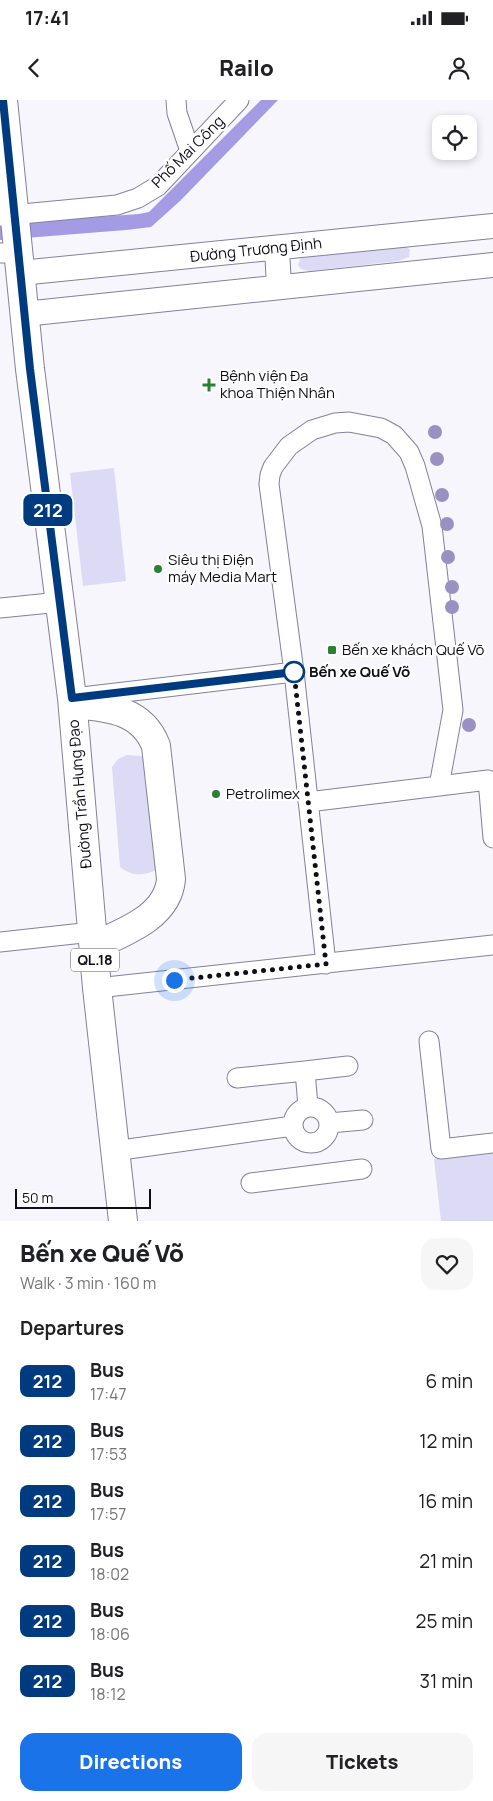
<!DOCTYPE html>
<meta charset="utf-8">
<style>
body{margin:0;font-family:Manrope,sans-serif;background:#f6f6f6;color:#202124;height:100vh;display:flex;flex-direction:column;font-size:19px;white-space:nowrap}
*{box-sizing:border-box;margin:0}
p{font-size:16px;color:#757577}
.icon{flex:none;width:28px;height:28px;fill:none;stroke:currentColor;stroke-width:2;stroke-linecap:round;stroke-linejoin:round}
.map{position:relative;height:1121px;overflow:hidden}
.drawer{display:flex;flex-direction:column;background:#fff;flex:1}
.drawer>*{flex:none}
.badge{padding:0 10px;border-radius:8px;font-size:18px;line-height:32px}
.tools{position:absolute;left:432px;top:15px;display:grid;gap:10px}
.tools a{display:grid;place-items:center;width:45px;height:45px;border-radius:10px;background:#fff;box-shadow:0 2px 8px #0003;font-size:25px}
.scale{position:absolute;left:15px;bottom:12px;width:136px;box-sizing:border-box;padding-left:5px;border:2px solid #0f0e18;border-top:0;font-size:14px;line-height:18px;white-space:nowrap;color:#0f0e18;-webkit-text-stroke:4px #fff;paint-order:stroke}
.you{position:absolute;width:25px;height:25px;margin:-12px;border:4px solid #fff;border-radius:50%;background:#1a73e8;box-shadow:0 0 0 8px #1a73e833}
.map>.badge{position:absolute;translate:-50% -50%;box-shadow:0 0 0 2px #fff}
h2{padding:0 20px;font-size:19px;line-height:45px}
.round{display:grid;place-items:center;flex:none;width:52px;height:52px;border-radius:15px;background:#f6f6f6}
.head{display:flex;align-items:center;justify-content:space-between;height:85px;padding:0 20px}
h1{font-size:24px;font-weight:800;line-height:38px}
.primary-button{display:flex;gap:10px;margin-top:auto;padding:10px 20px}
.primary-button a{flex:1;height:58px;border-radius:15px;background:#1a73e8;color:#fff;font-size:20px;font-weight:800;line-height:58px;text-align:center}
.primary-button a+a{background:#f6f6f6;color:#202124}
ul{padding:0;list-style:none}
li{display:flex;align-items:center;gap:15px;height:60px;padding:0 20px}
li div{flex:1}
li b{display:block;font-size:19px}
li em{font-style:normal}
li .badge{min-width:55px;font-weight:700;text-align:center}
.status{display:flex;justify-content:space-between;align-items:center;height:35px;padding:0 25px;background:#fff;direction:ltr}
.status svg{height:14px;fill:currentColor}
header{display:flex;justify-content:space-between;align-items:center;height:65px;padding:0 20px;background:#fff;font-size:22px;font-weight:800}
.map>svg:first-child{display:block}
.green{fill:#dcdaf4}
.water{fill:#a39be3}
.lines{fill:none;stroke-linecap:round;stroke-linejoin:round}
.minor-casing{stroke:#83819b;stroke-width:21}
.major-casing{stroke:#83819b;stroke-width:26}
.highway-casing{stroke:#83819b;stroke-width:30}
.minor{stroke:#fff;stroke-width:19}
.major{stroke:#fff;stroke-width:24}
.highway{stroke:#fff;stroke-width:28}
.tree{fill:#9a91c2}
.line-casing{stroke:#fff;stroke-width:11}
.line{stroke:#003b80;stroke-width:8}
.walk{stroke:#0f0e18;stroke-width:5;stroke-dasharray:0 9}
.poi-dot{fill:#288232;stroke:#fff;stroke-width:2}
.stop-dot{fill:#fff;stroke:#003b80;stroke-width:2.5}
.labels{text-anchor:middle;stroke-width:4.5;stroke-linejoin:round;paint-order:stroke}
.shield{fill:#fff;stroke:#57565d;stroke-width:1}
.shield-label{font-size:14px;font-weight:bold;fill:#0f0e18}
.street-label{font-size:15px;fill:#0f0e18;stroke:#fff}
.poi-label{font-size:15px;fill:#0f0e18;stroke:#fff;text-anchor:start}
.stop-label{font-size:15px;font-weight:bold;fill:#0f0e18;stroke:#fff;text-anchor:start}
</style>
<div class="status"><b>17:41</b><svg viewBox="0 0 49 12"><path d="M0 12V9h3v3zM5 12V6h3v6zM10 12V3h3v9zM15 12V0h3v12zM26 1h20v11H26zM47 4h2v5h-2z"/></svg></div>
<header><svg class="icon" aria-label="back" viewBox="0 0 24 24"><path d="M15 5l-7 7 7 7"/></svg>Railo<svg class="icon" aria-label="person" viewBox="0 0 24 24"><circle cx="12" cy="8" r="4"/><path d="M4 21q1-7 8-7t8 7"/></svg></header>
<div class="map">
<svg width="493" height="1121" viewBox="0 0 493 1121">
<rect width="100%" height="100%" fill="#f6f6fc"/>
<path class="green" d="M402,142L410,150L409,157L398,161L310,171L301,169L298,165L302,155Z
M114,368L126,481L83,486L70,373Z
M127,655L141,656L148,660L158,769C144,776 133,777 120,767L112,667L118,659Z
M493,1052V1121H441L434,1059Z"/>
<path class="water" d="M261,0H278L180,101L151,127L126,130L0,140V124L139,114L149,112Z"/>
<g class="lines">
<defs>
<path id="minor" d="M176,0L177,13L190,51
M0,116L117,105L138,98L158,86L239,0
M0,153H18
M0,508L60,502
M82,597L294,572
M439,686L488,680L493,738
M308,702L439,686L453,610L432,426L415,366L409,352L394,335L381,328L349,322L335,323L312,330L289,346L273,367L270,375L269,384L294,572L326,864
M0,842L92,832
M97,888L493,845
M429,941L441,1049L493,1043
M305,971L348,966
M237,978L305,971L308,1006
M293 1025a18 18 0 1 1 36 0a18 18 0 1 1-36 0Z
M329,1023L363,1020
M114,1051L293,1026
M251,1083L362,1069"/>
<path id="major" d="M277,148L279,187
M20,173L493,126
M24,214L493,165"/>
<path id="highway" d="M3,0L30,269L72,598L97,888L123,1121
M73,604C106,607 142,609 156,646L171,779C168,817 124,832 94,846"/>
</defs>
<use href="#minor" class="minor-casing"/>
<use href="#major" class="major-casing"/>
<use href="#highway" class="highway-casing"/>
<use href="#minor" class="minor"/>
<use href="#major" class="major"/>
<use href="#highway" class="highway"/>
</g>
<g class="tree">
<circle cx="435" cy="332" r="7"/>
<circle cx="437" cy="359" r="7"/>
<circle cx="442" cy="395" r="7"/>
<circle cx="447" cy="424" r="7"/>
<circle cx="448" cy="457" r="7"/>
<circle cx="452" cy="487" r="7"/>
<circle cx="452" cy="507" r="7"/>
<circle cx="469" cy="625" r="7"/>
</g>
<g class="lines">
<defs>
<path id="line" d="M3,0L30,269L72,598L294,572"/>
</defs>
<use href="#line" class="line-casing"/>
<use href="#line" class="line"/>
<path class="walk" d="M174,880L326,864L294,572"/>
</g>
<g class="poi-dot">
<path d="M206.5 277.5h5v5h5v5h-5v5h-5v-5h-5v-5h5z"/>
<circle cx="158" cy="469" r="5"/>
<rect x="327" y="545" width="10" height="10" rx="2.5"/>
<circle cx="216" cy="694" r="5"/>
</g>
<circle class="stop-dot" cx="294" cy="572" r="10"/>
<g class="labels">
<rect class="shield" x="71" y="848.5" width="48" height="23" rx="4"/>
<g class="shield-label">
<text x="95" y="865">QL.18</text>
</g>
<g class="street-label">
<text transform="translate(188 52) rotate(-45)" y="5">Phố Mai Công</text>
<text transform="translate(256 150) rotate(-6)" y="5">Đường Trương Định</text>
<text transform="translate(80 694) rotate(-95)" y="5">Đường Trần Hưng Đạo</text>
</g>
<g class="poi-label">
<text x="220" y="281">Bệnh viện Đa<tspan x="220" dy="17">khoa Thiện Nhân</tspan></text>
<text x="168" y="465">Siêu thị Điện<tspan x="168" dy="17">máy Media Mart</tspan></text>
<text x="342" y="555">Bến xe khách Quế Võ</text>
<text x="226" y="699">Petrolimex</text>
</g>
<g class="stop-label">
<text x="309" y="577">Bến xe Quế Võ</text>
</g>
</g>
</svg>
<div class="tools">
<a><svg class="icon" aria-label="locate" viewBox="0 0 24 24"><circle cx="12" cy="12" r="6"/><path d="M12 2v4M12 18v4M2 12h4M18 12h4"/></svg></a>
</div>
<div class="scale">50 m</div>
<div class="you" style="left:174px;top:880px"></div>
<b class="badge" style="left:48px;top:410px;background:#003b80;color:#fff">212</b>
</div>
<section class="drawer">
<div class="head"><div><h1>Bến xe Quế Võ</h1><p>Walk · 3 min · 160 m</p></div><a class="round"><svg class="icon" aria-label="heart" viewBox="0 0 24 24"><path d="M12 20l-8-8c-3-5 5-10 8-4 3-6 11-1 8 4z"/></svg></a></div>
<h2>Departures</h2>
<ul>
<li><span class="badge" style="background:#003b80;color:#fff">212</span><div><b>Bus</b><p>17:47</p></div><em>6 min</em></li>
<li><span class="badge" style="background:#003b80;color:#fff">212</span><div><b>Bus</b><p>17:53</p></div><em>12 min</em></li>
<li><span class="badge" style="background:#003b80;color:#fff">212</span><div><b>Bus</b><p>17:57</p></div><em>16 min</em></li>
<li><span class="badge" style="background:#003b80;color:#fff">212</span><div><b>Bus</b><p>18:02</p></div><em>21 min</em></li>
<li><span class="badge" style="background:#003b80;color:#fff">212</span><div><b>Bus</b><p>18:06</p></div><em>25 min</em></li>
<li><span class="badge" style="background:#003b80;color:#fff">212</span><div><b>Bus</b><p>18:12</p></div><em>31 min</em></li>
</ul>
<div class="primary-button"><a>Directions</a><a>Tickets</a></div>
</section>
